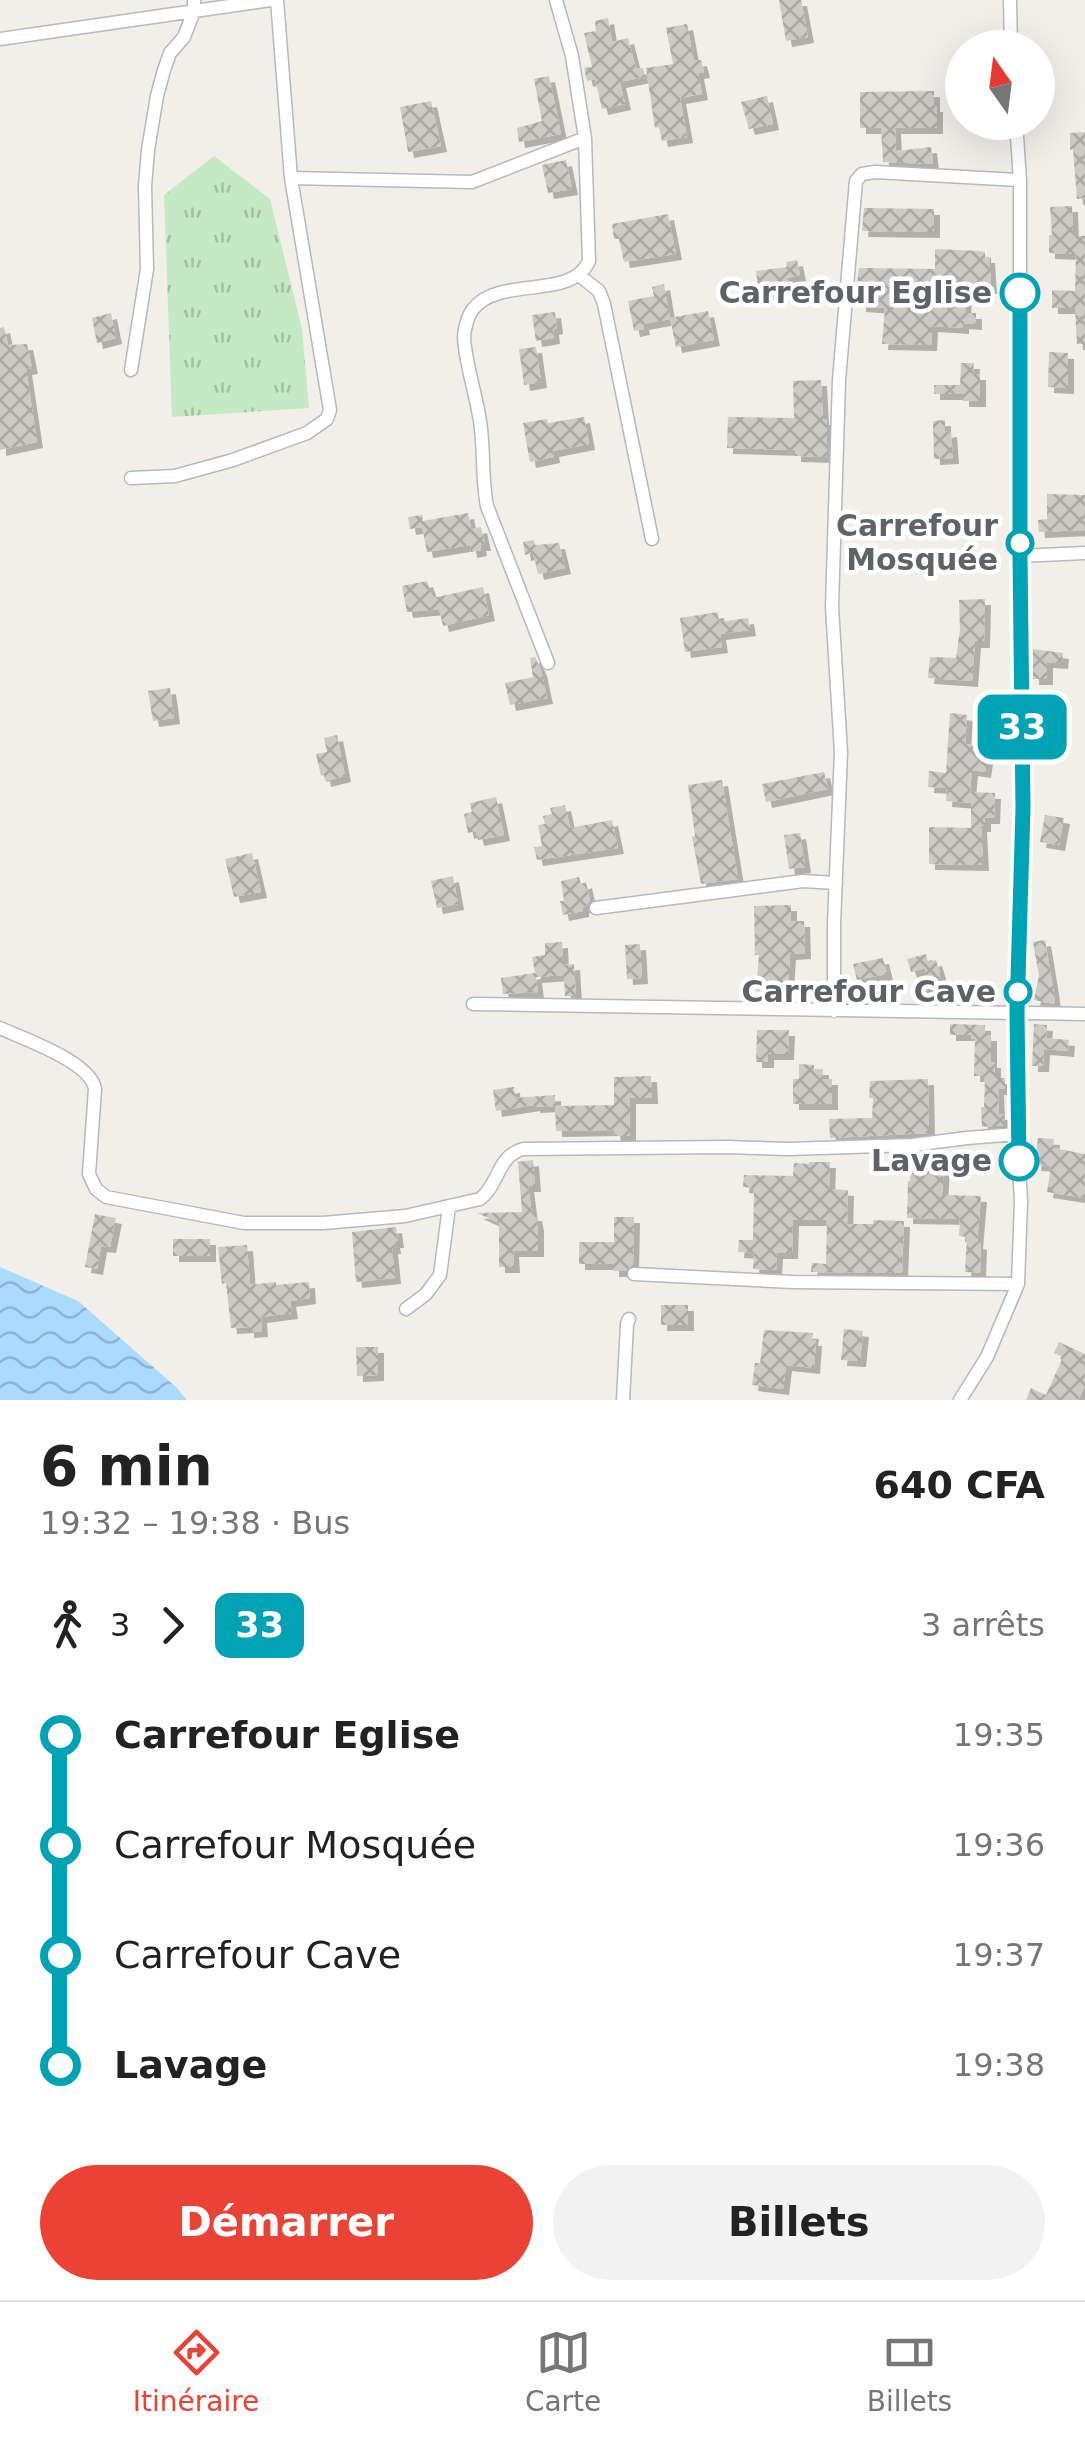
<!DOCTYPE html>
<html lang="fr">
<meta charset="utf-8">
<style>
body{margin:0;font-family:"DejaVu Sans",sans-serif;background:#f2f2f2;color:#222;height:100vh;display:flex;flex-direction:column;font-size:38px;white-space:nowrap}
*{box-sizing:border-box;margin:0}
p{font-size:32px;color:#767676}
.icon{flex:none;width:55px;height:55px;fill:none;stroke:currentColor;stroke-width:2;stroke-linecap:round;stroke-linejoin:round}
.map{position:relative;height:1400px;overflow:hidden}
.details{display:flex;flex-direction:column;background:#fff;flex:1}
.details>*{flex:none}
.badge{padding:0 20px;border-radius:15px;font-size:35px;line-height:65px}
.needle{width:65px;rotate:346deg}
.fabs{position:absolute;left:945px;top:30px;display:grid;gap:20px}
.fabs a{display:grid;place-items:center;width:110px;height:110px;border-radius:50%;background:#fff;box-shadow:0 10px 40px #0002;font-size:50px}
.map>.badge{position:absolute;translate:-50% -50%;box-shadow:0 0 0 5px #fff}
.legs{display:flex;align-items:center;gap:15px;height:110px;padding:0 40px;font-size:32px}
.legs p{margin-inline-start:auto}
.summary{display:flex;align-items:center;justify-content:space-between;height:170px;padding:0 40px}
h1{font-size:55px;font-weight:700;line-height:75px}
.action{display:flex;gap:20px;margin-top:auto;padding:20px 40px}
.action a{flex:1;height:115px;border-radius:60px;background:#ea4335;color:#fff;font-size:40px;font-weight:700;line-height:115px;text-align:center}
.action a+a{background:#f2f2f2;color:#222}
ul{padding:0 40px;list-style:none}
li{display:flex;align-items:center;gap:35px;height:110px;font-size:38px}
li i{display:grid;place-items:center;width:15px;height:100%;margin:0 12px;background:currentColor}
li i::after{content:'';width:25px;height:25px;margin:-12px;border:8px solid;border-radius:50%;background:#fff}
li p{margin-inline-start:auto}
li:first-child i{background:linear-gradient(#0000 50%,currentColor 0)}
li:last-child i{background:linear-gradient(currentColor 50%,#0000 0)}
.tab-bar{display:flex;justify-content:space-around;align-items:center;height:140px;border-top:2px solid #e0e0e0;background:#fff;font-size:28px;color:#767676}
.tab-bar a{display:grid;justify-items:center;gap:5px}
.tab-bar .selected{color:#ea4335}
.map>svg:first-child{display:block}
.grass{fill:url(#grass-tufts)}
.water{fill:url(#water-waves)}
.building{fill:url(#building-cross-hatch);filter:url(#shadow)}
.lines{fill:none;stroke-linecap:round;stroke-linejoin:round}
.street-casing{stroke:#b5b8bc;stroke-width:15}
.street{stroke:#fff;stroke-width:12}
.line-1-casing{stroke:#fff;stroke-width:22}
.line-1{stroke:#00a3b4;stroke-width:15}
.stop-1-dot{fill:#fff;stroke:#00a3b4;stroke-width:5}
.labels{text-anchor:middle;stroke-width:9;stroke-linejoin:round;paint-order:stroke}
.stop-label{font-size:30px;font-weight:bold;fill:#5f6368;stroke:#fff;text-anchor:end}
</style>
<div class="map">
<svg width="1085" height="1400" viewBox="0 0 1085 1400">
<defs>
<pattern id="grass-tufts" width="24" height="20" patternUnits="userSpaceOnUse" patternTransform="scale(2.5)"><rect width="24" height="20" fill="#c5e8c5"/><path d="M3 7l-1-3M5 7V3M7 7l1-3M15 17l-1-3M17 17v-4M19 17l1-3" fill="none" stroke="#a3c0a4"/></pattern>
<pattern id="water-waves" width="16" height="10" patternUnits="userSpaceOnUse" patternTransform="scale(2.5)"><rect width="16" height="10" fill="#aadaff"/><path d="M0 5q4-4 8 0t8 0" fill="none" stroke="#8eb4d2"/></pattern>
<pattern id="building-cross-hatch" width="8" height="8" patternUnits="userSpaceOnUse" patternTransform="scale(2.5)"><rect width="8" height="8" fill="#cccac5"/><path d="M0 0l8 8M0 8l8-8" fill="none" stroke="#a9a8a4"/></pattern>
<filter id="shadow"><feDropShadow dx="6" dy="6" stdDeviation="0" flood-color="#0004"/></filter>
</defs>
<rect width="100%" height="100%" fill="#f1efe8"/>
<path class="grass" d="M214,156L270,199L302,329L309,408L172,417L164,195Z"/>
<path class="water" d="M0,1267L78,1301L176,1387L187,1400H0Z"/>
<path class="building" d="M779,0H801L808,37L786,41Z
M608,18L612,42L628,38L636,69L643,68L645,77L620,82L625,104L602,109L595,79L587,81L584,68L592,67L584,33L596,31L595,21Z
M687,24L694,61L701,60L704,72L698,73L702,94L680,98L687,137L662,141L659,127L655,128L646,68L673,64L666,28Z
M549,76L561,134L519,142L517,128L542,121L534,79Z
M934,91V106H937V128H895L896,151L931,147L933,164L883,162L881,128H860V92Z
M767,96L773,124L749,129L741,102Z
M431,101L441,146L408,152L400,107Z
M1085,132V198L1077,199L1073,149L1070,150V133Z
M566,160L572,189L548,193L542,165Z
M1072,206L1073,235L1085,236V344H1077L1075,308H1052V290L1075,291L1076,254L1049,253V235H1052L1050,207Z
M864,208L934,209V232L862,231Z
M668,214L676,254L624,262L619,239H614L612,224Z
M935,249L979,251L985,252V257H989L991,288H966L965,313H976V324L963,323V328L932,326L931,345L882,344L885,308L860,306L861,284H857L859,268L935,269Z
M797,260L800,275L787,278L789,290L759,294L756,271L787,267L786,262Z
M664,284L670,319L643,324L644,329L634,331L628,301L654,296L652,287Z
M708,311L714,340L676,347L670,318Z
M555,312L557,328L553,329L554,338L536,341L532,315Z
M111,313L116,338L97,343L92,318Z
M4,327L8,345L27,344L32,368L26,369L37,442L0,450V328Z
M536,347L541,382L524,385L519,349Z
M1049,352L1068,353V388L1048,387Z
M961,363H974L973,374H980V401H963V394H934V385H960Z
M821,380L823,419H827V457L795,456V450L727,448L728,417L794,418L793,381Z
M584,417L589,444L553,451L554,457L530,462L523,423L547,419L548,423Z
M945,420V432L951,431L953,458L934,459L933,421Z
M1047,494L1085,495V530L1039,532L1038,520L1047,519Z
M468,513L471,529L481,527L485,545H480L481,550L471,552L470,545L427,552L422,527L410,529L408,517L422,515L423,521Z
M534,540L535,545L559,543L565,568L538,574L533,553L525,555L523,542Z
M427,581L433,598L483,587L489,615L443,626L439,609L407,612L402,586Z
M985,599L984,642H975L972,681L928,678L930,657L956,658L960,630L959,600Z
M718,612L719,622L748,618L750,630L720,634L722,647L685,652L680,618Z
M1033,649L1063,653L1062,663L1047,662V679H1033Z
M535,657L541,670L547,698L510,705L505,683L533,677L530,658Z
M170,688L174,718L153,721L148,691Z
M950,713L967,715L965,744L991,748L989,758H987L985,772L972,770L970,792L995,793L994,818H985V826H981L983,865L929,864V827L971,828V803L946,801L947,788L928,787L929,771L946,773Z
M337,735L345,776L325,781L324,775L321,776L316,754L327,752L324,738Z
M824,772L828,789L766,802L762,784Z
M722,780L738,879L701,884L692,837L695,836L688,785Z
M496,797L504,835L478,840L476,831L468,833L464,814L472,812L470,803Z
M565,805L570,828L612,820L618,848L537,860L534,847L542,846L538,825L545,824L543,816L552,814L550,808Z
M1045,815L1064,818L1059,845L1040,842Z
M800,833L805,867L789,869L784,835Z
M252,853L261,892L234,897L225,859Z
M453,876L458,904L437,908L431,881Z
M579,877L581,884L586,882L590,900L586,906L583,907V911L563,915L560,901H564L561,881Z
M791,905V921H804L805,953L790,954L787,999H772V992L756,991L759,955H755L754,906Z
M1045,940L1053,988L1055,1004L1034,1000L1039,976L1033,942Z
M562,942L563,965L574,964L576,996H565L564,975L536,977L538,992L503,994L501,978L535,973L532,957L545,955V943Z
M640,944L642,978L627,979L625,945Z
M926,954L928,962L936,960L940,973L936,994L924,992L926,968L911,972L907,959Z
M883,958L887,974L857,980L853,964Z
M950,1024L985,1025V1035H991V1062H995V1078H1005V1089H998L999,1114H1004V1125L982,1127L981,1107H984L985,1076H974L975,1039H971V1035H950Z
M1034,1024L1047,1025L1046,1038L1069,1040L1068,1051L1044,1049L1043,1066H1032Z
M757,1030H789L788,1054H768V1062H756Z
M799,1064L814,1065V1069H823V1079H832V1104H793V1079H799Z
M651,1076L652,1098H630V1136H615L614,1130L556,1131L555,1106L614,1105V1077Z
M928,1079L929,1133L830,1138L829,1119L872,1118L873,1098H869L870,1081Z
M514,1087L515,1098L555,1095V1106L534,1107V1105L496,1111L493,1090Z
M1038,1138L1054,1139L1053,1148L1085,1154V1198L1047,1192L1051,1166L1035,1165Z
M533,1160L535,1186H528L532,1215H536L538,1225V1251H513L514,1267H499V1223L477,1213L522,1212L518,1162Z
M809,1162H830L829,1189L848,1190L847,1224H873V1220L904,1221L902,1273L811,1272L812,1263L826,1264L827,1220H793L792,1253H777L776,1270L753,1269L754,1253L738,1252L739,1240H753L754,1188L743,1187L744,1175L793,1176L794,1163L809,1164Z
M911,1162L944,1164L942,1195L981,1196L977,1243L981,1244L980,1273L965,1272L967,1237L959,1236L960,1219L907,1218L908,1181H910Z
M95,1214L116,1218L110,1247L101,1246L97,1269L85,1267Z
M614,1217H634L633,1264L625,1271H613V1264H579V1242H614Z
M396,1227L398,1242H394L395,1248H392L395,1278L356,1282L352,1232Z
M173,1239H210V1256H173Z
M247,1245L250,1285L276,1282V1285L309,1282L310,1298L290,1301L292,1313L261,1317L262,1331L248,1332V1327L231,1328L226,1283L222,1284L218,1247Z
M661,1305H688V1325H661Z
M844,1329L863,1331L860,1361L841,1360Z
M764,1330L813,1333L812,1340H816L814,1368L786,1365L783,1389L752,1385L755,1363H760Z
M1059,1342L1085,1354V1386L1078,1400H1026L1031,1388L1046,1395L1063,1357L1054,1353Z
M356,1347H378V1375L357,1376Z"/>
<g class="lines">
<defs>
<path id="street" d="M1010,0L1011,48
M0,39L271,0
M291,178L472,182L585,138
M579,275L599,291L604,304L652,539
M131,370L147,269L145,186L148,150L157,96L164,70L170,53L184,37L194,11V0
M131,478L175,476L233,460L307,433L327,419L330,410L291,178L277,0
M1020,556L1085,553
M548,663L487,506C482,481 484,455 481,429C478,399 466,368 464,338C464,330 468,315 473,309C500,275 571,301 589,261L585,138L572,56L556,0
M596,908L803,881L836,883
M473,1004L1085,1014
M834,1011V924L841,752L832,607L839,380L856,181L862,174L875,172L1020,180
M0,1028C24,1039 91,1062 95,1089L89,1174L96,1189L106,1197L244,1223H323L405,1216L480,1199C499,1185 497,1156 523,1149L727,1147L788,1149L912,1145L967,1138L1017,1134
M634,1274L793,1282L1018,1284
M406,1309L426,1294L440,1275L449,1207
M623,1400L627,1324L629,1319
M960,1400L987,1357L1018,1284L1021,1201L1017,1134V1013L1023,808L1020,556V180L1016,122"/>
</defs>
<use href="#street" class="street-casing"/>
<use href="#street" class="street"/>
</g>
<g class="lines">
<defs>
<path id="line-1" d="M1019,1161L1017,1013L1023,808L1020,556V293"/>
</defs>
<use href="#line-1" class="line-1-casing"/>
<use href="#line-1" class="line-1"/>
</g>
<g class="stop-1-dot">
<circle cx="1020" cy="293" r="18"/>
<circle cx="1020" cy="543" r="12"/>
<circle cx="1018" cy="992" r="12"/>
<circle cx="1019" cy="1161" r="18"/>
</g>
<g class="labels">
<g class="stop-label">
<text x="992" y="303">Carrefour Eglise</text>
<text x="998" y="536">Carrefour<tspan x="998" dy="34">Mosquée</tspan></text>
<text x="996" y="1002">Carrefour Cave</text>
<text x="992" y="1171">Lavage</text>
</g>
</g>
</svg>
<div class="fabs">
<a><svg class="needle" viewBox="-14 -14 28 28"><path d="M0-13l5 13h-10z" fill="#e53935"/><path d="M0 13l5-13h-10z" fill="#767676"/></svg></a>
</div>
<b class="badge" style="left:1022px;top:727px;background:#00a3b4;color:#fff">33</b>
</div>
<section class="details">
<div class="summary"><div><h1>6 min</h1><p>19:32 – 19:38 · Bus</p></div><b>640 CFA</b></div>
<div class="legs"><svg class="icon" aria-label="walk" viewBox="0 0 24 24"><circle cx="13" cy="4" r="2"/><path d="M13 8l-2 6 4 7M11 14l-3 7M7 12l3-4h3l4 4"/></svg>3<svg class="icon" aria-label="forward" viewBox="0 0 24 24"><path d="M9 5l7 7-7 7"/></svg><b class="badge" style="background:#00a3b4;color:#fff">33</b><p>3 arrêts</p></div>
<ul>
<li><i style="color:#00a3b4"></i><b>Carrefour Eglise</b><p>19:35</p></li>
<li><i style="color:#00a3b4"></i><span>Carrefour Mosquée</span><p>19:36</p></li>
<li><i style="color:#00a3b4"></i><span>Carrefour Cave</span><p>19:37</p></li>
<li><i style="color:#00a3b4"></i><b>Lavage</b><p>19:38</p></li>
</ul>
<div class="action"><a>Démarrer</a><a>Billets</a></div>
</section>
<nav class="tab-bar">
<a class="selected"><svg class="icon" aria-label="directions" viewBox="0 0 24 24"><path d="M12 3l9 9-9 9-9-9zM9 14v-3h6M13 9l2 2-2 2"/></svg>Itinéraire</a>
<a><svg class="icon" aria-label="map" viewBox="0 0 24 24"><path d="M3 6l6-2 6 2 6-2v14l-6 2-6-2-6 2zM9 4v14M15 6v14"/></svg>Carte</a>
<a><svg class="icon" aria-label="tickets" viewBox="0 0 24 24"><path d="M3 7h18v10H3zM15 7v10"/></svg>Billets</a>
</nav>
